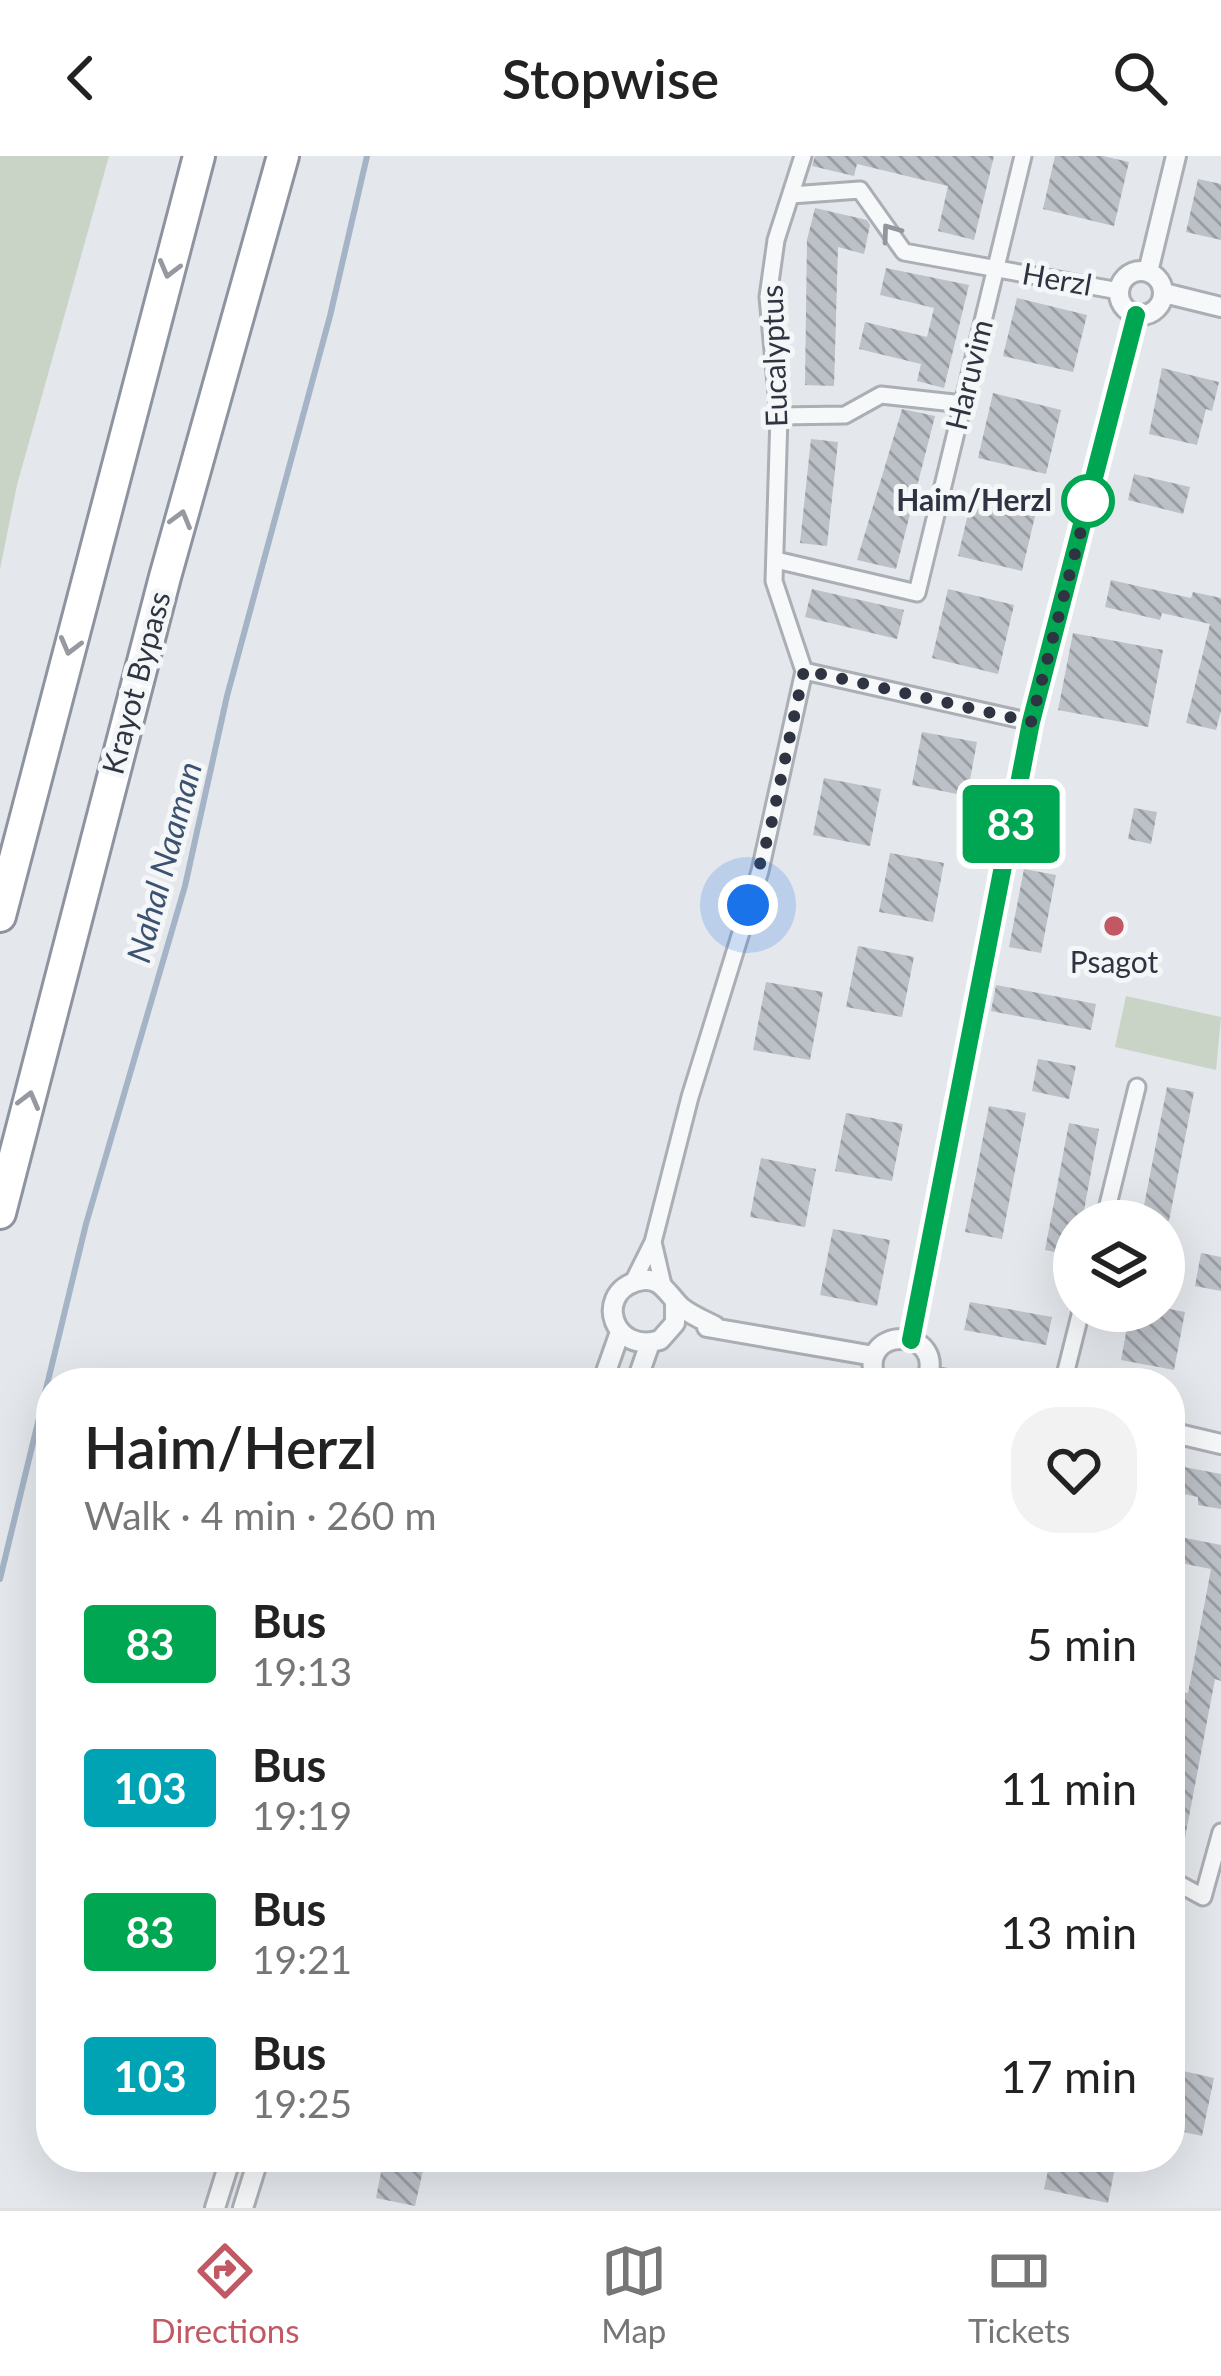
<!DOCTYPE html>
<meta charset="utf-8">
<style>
body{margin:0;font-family:Lato,sans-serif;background:#f2f2f2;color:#222;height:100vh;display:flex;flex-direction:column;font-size:45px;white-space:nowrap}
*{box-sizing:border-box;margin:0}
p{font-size:39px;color:#767676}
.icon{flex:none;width:66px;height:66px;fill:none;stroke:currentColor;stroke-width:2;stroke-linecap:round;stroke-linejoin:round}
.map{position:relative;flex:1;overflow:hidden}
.drawer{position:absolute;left:36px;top:1212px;width:1149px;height:804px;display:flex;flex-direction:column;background:#fff;border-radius:48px;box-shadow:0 12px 48px #0002}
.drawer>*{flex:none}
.badge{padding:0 24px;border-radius:9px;font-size:42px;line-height:78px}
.tools{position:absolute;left:1053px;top:1044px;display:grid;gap:24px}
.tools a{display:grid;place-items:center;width:132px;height:132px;border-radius:50%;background:#fff;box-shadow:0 12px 48px #0002;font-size:60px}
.you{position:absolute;width:60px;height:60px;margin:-30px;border:9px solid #fff;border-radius:50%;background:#1a73e8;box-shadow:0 0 0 18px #1a73e833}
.map>.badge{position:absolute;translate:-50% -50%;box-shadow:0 0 0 6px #fff}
.round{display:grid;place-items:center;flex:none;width:126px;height:126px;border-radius:48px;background:#f2f2f2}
.summary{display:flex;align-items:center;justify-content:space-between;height:204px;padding:0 48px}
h1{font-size:57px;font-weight:600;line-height:90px}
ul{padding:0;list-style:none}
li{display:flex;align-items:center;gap:36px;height:144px;padding:0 48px}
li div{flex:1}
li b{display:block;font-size:45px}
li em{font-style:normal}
li .badge{min-width:132px;font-weight:700;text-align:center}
header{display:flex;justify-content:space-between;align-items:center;height:156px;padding:0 48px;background:#fff;font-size:54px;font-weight:600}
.tab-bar{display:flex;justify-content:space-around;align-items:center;height:168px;border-top:3px solid #e0e0e0;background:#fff;font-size:33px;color:#767676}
.tab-bar a{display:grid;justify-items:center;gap:6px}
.tab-bar .on{color:#c15864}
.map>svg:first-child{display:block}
.grass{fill:#c9d4c6}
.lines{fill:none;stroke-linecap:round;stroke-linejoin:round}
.stream{stroke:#a4b3c6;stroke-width:6}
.building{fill:url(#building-back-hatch)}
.minor-casing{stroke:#aaaeb5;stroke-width:21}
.tertiary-casing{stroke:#aaaeb5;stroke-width:24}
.motorway-casing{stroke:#8d94a0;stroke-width:36}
.minor{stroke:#f7f8f9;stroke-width:15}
.tertiary{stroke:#f7f8f9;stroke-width:18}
.motorway{stroke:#fff;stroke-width:30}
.oneway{stroke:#92969d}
.oneway2{stroke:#969aa0}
.line-casing{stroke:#fff;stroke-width:27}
.line{stroke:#00a651;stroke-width:18}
.walk{stroke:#2e3441;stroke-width:12;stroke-dasharray:0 21.6}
.stop-dot{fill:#fff;stroke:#00a651;stroke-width:6}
.poi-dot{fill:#c15864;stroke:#f4f6f8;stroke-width:4.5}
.labels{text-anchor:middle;stroke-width:10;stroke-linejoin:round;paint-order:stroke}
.street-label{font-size:30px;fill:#2e3441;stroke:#f4f6f8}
.stop-label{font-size:30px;font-weight:bold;fill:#2e3441;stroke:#f4f6f8;text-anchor:end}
.poi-label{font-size:30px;fill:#2e3441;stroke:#f4f6f8}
.water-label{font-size:33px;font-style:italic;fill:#3c5271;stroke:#f4f6f8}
</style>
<header><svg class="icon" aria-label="back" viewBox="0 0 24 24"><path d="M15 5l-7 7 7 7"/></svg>Stopwise<svg class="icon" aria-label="search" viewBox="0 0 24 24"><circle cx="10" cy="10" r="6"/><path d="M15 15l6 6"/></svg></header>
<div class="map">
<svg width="1221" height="2052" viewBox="0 0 1221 2052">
<defs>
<pattern id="building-back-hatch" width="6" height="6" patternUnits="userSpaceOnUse" patternTransform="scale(3)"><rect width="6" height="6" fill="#bcc0c7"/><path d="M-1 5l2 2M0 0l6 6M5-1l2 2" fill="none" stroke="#999da3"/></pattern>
</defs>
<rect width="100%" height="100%" fill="#e4e7eb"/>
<path class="grass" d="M0,0H109L17,329L0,413Z
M1126,840L1221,861L1216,914L1115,891Z"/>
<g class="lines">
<path class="stream" d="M0,1423L86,1068L185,730L227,540L330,160L367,0"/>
</g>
<path class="building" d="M815,0H994L974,84L938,75L948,30L857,8L854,20L812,10Z
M1055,0H1103L1129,6L1114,70L1043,53Z
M1198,23L1221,28V84L1186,76Z
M815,52L867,64L870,69L864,98L838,91L834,230L805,229L807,84Z
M886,112L969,129L944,232L917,225L921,208L859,193L865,166L927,181L934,152L880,139Z
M1017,142L1087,159L1073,216L1003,200Z
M1162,212L1219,226L1212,255L1206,253L1197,289L1149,278Z
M993,237L1061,254L1046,318L978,302Z
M902,253L935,260L896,413L857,404Z
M811,283L838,286L827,390L800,387Z
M1134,318L1190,331L1183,358L1128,344Z
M972,341L1036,356L1022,415L958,400Z
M1111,424L1191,442L1193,436L1221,442V555L1216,574L1186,567L1210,468L1162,457L1160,464L1105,451Z
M812,433L904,454L897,483L805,461Z
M948,433L1014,449L998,518L932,502Z
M1073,477L1163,494L1148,571L1058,554Z
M922,576L977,586L967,640L912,629Z
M824,622L881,633L870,690L813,679Z
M1134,652L1157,656L1151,688L1128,683Z
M890,697L944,707L933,766L879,756Z
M1024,713L1056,719L1041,797L1009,791Z
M858,790L914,801L902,861L846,851Z
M766,826L823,836L810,904L753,894Z
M996,829L1096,848L1091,874L991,855Z
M1038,903L1076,910L1069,943L1032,935Z
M1167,931L1194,936L1169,1065H1141Z
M989,950L1026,957L1002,1083L965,1076Z
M846,957L903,968L892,1025L835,1015Z
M1069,967L1099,973L1082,1065H1074V1100L1045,1094Z
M761,1002L816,1013L805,1071L750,1061Z
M833,1073L890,1084L877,1150L820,1139Z
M1201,1097L1221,1101V1135L1195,1130Z
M970,1146L1052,1161L1046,1189L964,1174Z
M1164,1152L1185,1156L1174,1214L1121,1204L1130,1155Z
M1170,1300L1185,1303L1184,1311L1221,1318V1353L1198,1349V1341L1179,1337L1177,1345L1170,1344Z
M1170,1379L1221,1389V1525L1215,1523L1185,1682L1170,1679V1596L1181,1536L1188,1537L1211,1413L1170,1405Z
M1170,1912L1214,1922L1202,1980L1170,1973Z
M384,2001H426L415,2050L376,2042Z
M1051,2001H1117L1108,2047L1044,2033Z"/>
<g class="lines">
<defs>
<path id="minor" d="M791,39L860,34L904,96L1119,135
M779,260L845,259L881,239L963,248
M776,404L917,437L1023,0
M804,515L1031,566
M1104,1065L1137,931
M653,1086L663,1129
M633,1126L653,1086L690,941L760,715L804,515L774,425L779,260L768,141L776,84L803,0
M1063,1227L1081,1155
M1170,1723L1203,1741L1221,1676"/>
<path id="tertiary" d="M1119 137a22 22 0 1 1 44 0a22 22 0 1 1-44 0Z
M1148,116L1176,0
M1164,137L1221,151
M675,1146V1167L660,1184C614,1199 594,1140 635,1126C660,1117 667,1138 681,1151C691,1159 703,1164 715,1170
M707,1171L874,1200
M911,1183L1031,566L1137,159
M929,1220L958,1227
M602,1227L620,1176
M636,1227L650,1187
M877,1227C851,1168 952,1169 925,1227
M1170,1276L1221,1288
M215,2052L231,2001
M243,2052L259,2001"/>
<path id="motorway" d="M0,760L199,0
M0,1057L165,421L283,0"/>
</defs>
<use href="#minor" class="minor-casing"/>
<use href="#tertiary" class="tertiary-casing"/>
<use href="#motorway" class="motorway-casing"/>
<use href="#minor" class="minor"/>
<use href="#tertiary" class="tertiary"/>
<use href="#motorway" class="motorway"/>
</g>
<defs><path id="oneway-chevron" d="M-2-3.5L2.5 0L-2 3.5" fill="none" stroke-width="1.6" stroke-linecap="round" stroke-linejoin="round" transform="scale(3)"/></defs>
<use class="oneway" href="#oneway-chevron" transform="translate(890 76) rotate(-126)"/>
<g class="oneway2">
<use href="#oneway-chevron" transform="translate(169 113) rotate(105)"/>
<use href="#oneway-chevron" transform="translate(181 363) rotate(-74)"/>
<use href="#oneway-chevron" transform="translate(70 490) rotate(105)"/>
<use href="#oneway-chevron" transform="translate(29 944) rotate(-75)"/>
</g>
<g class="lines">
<defs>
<path id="line" d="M911,1184L1031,566L1136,159"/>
</defs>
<use href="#line" class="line-casing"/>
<use href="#line" class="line"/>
<path class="walk" d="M748,749L770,674L804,514L1031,566L1090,340L1088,345"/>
</g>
<circle class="stop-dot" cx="1088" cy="345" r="24"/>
<circle class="poi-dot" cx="1114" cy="770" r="12"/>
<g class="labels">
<g class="street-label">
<text transform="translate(1057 124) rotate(10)" y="10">Herzl</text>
<text transform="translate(775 200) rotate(-92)" y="10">Eucalyptus</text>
<text transform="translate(970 219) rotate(-76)" y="10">Haruvim</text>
<text transform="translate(137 527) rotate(-75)" y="10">Krayot Bypass</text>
</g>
<g class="stop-label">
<text x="1052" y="355">Haim/Herzl</text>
</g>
<g class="poi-label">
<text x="1114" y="817">Psagot</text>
</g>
<g class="water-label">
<text transform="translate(164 706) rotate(-75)" y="12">Nahal Naaman</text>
</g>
</g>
</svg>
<div class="tools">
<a><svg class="icon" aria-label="layers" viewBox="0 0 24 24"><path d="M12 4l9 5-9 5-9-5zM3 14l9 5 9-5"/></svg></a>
</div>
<div class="you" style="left:748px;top:749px"></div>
<b class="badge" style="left:1011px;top:668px;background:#00a651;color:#fff">83</b>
<section class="drawer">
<div class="summary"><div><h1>Haim/Herzl</h1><p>Walk · 4 min · 260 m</p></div><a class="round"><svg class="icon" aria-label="heart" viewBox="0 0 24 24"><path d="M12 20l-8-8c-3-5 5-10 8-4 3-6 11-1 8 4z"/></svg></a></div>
<ul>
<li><span class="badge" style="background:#00a651;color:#fff">83</span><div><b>Bus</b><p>19:13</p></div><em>5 min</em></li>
<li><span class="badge" style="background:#00a3b4;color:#fff">103</span><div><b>Bus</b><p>19:19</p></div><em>11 min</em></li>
<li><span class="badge" style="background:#00a651;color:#fff">83</span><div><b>Bus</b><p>19:21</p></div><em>13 min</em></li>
<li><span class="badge" style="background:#00a3b4;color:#fff">103</span><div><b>Bus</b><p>19:25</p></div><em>17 min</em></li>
</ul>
</section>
</div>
<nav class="tab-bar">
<a class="on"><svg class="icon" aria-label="directions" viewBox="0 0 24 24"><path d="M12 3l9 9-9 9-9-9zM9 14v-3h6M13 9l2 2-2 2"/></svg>Directions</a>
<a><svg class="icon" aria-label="map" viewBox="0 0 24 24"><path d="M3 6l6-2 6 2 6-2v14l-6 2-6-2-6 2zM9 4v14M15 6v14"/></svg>Map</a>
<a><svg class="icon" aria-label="tickets" viewBox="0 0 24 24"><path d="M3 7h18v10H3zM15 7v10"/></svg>Tickets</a>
</nav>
